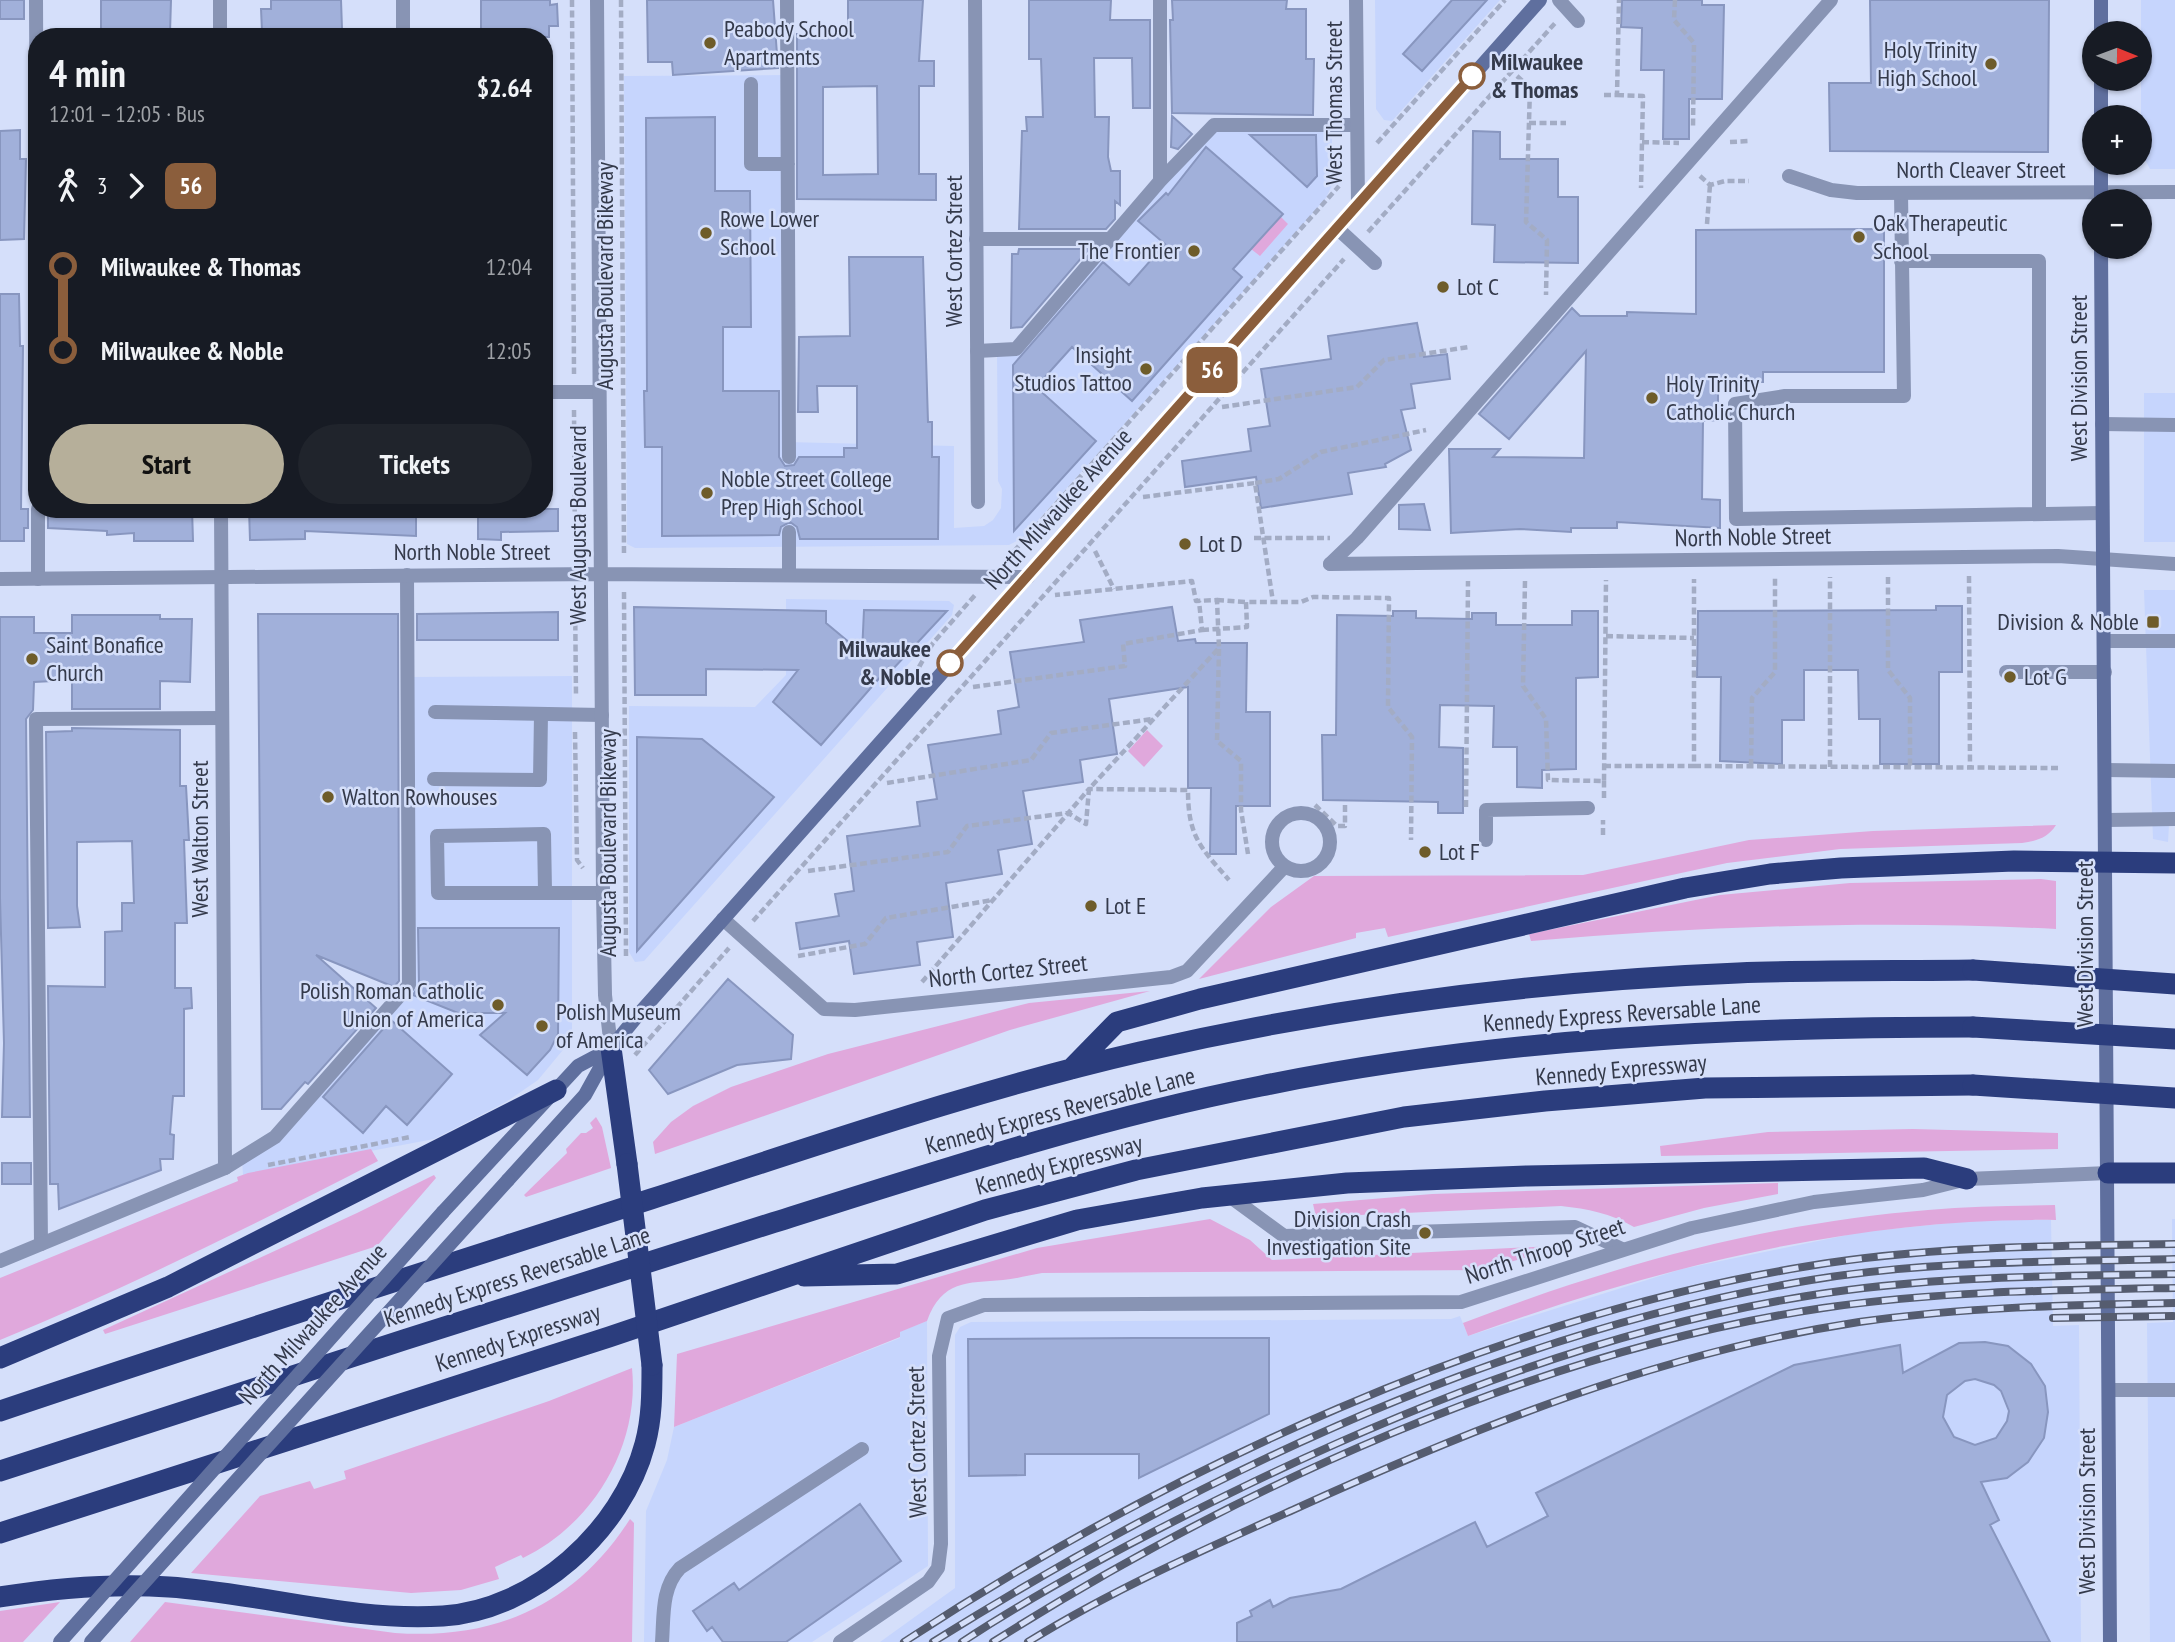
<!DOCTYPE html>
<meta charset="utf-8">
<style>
body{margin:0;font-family:"PT Sans Narrow",sans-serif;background:#20242c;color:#f1f3f6;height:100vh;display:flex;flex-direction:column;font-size:26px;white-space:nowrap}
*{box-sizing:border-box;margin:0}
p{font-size:23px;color:#9ea1a6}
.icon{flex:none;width:38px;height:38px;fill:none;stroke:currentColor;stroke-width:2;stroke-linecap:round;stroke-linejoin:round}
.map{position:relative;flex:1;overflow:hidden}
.side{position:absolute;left:28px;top:28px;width:525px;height:490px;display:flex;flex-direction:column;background:#171b24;border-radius:28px;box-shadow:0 2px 5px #0004}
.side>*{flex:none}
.badge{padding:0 14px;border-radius:10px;font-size:24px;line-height:46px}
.needle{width:46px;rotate:91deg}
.controls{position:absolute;left:2082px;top:21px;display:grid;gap:14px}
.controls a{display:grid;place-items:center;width:70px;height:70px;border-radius:50%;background:#171b24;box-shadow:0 2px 5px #0004;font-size:35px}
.map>.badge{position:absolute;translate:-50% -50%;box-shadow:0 0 0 4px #fff}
.legs{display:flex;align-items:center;gap:10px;height:77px;padding:0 21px;font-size:23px}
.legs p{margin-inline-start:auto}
.headline{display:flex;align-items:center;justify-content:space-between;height:119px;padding:0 21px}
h1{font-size:38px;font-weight:700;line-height:52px}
.button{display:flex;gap:14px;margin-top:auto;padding:14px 21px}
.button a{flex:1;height:80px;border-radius:42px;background:#b6af9a;color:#111;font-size:28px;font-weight:700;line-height:80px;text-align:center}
.button a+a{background:#20242c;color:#f1f3f6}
ul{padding:0 21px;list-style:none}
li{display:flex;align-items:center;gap:24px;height:84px;font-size:26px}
li i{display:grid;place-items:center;width:10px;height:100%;margin:0 9px;background:currentColor}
li i::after{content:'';width:18px;height:18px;margin:-9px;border:5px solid;border-radius:50%;background:#171b24}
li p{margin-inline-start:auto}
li:first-child i{background:linear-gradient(#0000 50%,currentColor 0)}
li:last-child i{background:linear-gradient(currentColor 50%,#0000 0)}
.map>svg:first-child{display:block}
.built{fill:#c6d5fd}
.green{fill:#e0a8dc}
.building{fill:#a1b0da;stroke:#8896bf;stroke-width:2;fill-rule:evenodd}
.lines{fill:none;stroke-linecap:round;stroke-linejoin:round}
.path{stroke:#a3acc4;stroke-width:4.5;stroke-dasharray:7 3.5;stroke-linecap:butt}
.service{stroke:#8894b4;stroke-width:14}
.minor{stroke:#8894b4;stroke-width:14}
.tertiary{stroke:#8894b4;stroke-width:14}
.secondary{stroke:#5f6f9e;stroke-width:14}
.motorway{stroke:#2b3d7d;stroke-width:21}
.rail-casing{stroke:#555c6f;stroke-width:8}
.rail{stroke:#d5dffa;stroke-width:5;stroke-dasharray:16;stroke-linecap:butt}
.secondary-bridge{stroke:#5f6f9e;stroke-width:14}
.motorway-bridge{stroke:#2b3d7d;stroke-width:21}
.line-1-casing{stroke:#fff;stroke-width:16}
.line-1{stroke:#8b5e3c;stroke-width:10}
.poi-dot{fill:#6e5c2a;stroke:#d5dffa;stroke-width:2.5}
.stop-1-dot{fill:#fff;stroke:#8b5e3c;stroke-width:3.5}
.labels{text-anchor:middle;stroke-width:5;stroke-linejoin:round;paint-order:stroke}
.poi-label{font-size:24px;fill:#343a4b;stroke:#d5dffa;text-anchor:start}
.stop-label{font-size:24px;font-weight:bold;fill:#343a4b;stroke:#d5dffa;text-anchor:start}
.street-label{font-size:24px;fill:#343a4b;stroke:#d5dffa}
</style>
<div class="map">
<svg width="2175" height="1642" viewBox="0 0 2175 1642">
<rect width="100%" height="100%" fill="#d5dffa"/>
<path class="built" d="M1375,0H1500L1392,121L1384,120L1376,109Z
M2141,0H2175V169H2150L2141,152Z
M786,75V442L954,446V528L984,526L993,520L1001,508L1002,489L998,481L997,350L1016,348L1214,125H1332V185L1326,198L1268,264L1022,538L1009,545L635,548L627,544L624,76Z
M2144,393H2175V542H2144Z
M2144,590H2175V824L2169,825L2168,842L2153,839Z
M786,599L949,601L954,605L952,615L644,961L635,962L629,952V706L755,707L786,675Z
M572,676V1039L538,1080L506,1102L434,1139L243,1175L242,1159L254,1153L409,985L407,677Z
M2172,1219H2175V1642H2150L2147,1323L2173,1322Z
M1979,1220H2051L2053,1326L2079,1325L2081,1642H880L955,1588V1335L960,1327L971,1322L1451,1319L1460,1316L1468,1336L1682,1269L1862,1232Z
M927,1321L928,1566L812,1642H644L646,1511L667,1460L674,1427L900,1338L899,1332Z"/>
<path class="green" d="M1281,217L1288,224L1260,256L1251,249Z
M1147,730L1163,746L1144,767L1128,751Z
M2056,825C2048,838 2036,841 2022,843L1840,849L1727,863L1388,937L1385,928L1356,933V938L1199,979L1271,907L1314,876L1583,875L1749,840L1873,831Z
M2041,879L2056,881V929C1881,920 1706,926 1531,941L1529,934L1720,895L1850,883Z
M1150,991L1010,1030L655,1154L653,1142L671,1122L693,1106L731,1087L828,1054L1029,1003Z
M596,1117L602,1127L611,1168L526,1197L524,1195L567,1153L566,1149L581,1133H586L593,1128L590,1123Z
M1913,1129L2058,1133V1149L1661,1156L1660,1146L1768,1132Z
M371,1149L378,1161C254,1225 129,1287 0,1340V1278L238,1181L237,1177L248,1173Z
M434,1175L436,1178L377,1246L105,1334L103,1330L357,1213Z
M1778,1183V1194L1704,1208L1634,1227C1610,1213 1588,1209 1561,1206L1316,1217L1313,1204L1432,1194Z
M2055,1205L2056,1220C1855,1217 1656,1268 1468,1336L1463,1323C1613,1265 1767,1223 1928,1210C1970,1206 2013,1206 2055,1205Z
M1210,1219L1250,1240L1272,1260L1553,1246V1250L1482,1270L1042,1273C1029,1275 1016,1279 1003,1280C967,1283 942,1280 927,1321L900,1332V1337L674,1427L677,1354L1037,1248Z
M632,1368C640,1446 593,1524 523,1558L521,1555L495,1567L499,1579L461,1590L411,1593L191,1573L260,1496L310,1481L314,1489L346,1479L344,1471L549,1401Z
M630,1519L634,1523L632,1642H130L165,1602L395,1633C495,1640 575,1605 630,1519Z
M60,1602L23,1642H0V1611Z"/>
<path class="building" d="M0,0H24V19H0Z
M101,0H171L170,33L168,37H101Z
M271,0H341L342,29H338V37H265V31H262L261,9H271Z
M481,0H550V5L557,4L558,26H549V37H481Z
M647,0H773L778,68L673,75L672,62H648Z
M848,0H923L919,61H934V86H919V174H936V200L797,199V34H848ZM877,86L878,174L823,175V87Z
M1029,0H1111L1110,20H1150V108H1133L1132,58H1094L1095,117H1109L1108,157L1111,171H1120V205L1115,201V219L1106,229H1019L1022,131H1027L1026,117H1043L1041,59H1029Z
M1172,0H1287L1286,9H1306V59H1314L1313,115L1172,113L1170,20H1173Z
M1452,0H1487L1422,71L1403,54Z
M1622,0H1702V5H1724L1722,99H1689V139H1663L1664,70H1641L1642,28L1621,27Z
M1870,0H2049L2048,152L1830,151L1829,83H1871Z
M1172,116L1192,134L1178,149L1171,147Z
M715,117V191H750L751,327H723V391H779V457L785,466L794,465L799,457H844V448H857V386H817L818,412H798L799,337L850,336L849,257H923L928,422H932V457H939L938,539H800L797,527L790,522L781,527L779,535L662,536V447H645L644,391H647L646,118Z
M20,130V159H26L24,239L0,240V131Z
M1473,131L1500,132V159H1558V197H1578V263L1494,262L1495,225L1472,224Z
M1250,135H1316L1317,176L1307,187Z
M1206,147L1283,214L1233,269L1242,277L1132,401L1072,347L1036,387L1096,441L1014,531L1013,365L1103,262L1129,285L1165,244L1138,221L1166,193L1168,195Z
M1884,229V372H1763V382H1718V420L1703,421L1702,499L1720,500V528L1617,522V528H1571V532L1520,529L1451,533L1449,449H1500L1493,457L1584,458L1586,351L1509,439L1479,414L1572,308L1580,316H1627V312L1696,314V230Z
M1019,249H1089L1022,327L1011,328L1012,254H1018Z
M0,294H19L20,346H23L21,509H28V528H24V541H0Z
M1417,323L1424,357L1447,354L1450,379L1411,384L1415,408L1401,410L1411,450L1385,464L1386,467L1348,473L1352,494L1261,508L1256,477L1185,487L1182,461L1251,451L1248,429L1270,426L1261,369L1331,359L1328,336Z
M1424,504L1430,530L1399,529V505Z
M48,509H192L193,541H134V533L107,535V531L48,528Z
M249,509H416V536L305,531V539L250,540Z
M478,509H558V531L501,532V540L478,539Z
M1936,606H1962V672H1939V764H1880V719H1859L1858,670H1804V720H1782V764L1720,761L1721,677H1697L1698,611L1936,610Z
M634,607L826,611V623L862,653L864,610L947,611L892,670L889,667L821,745L773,702L798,670L706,669V695H635Z
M1172,607L1178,641L1195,639L1196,643H1247L1246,712H1270V806H1236V854H1210L1211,788H1188V687L1109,699L1117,754L1080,760L1083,782L1023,791L1032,844L998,850L1002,874L946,883L953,937L917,942L920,965L854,974L849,941L800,949L796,923L839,916L835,894L854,891L847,836L920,826L917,802L937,799L928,745L1001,734L998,711L1019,707L1010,652L1084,642L1080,620Z
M1393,611H1416V618L1472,619V613H1496V625H1572V611H1598V677L1576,678V769L1542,770V788L1517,787V747H1493L1494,706L1440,705L1439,747L1463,748V813H1438V802L1323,800L1322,735H1336L1337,615L1393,616Z
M558,612V640H417V614Z
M258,614H398L399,981L394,987L316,955L376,1008L308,1084L305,1082L281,1109H262Z
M72,615H160V619H192L190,682L160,681V709H72V680L34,682L33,710L26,719L30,1117H2L4,1043L0,898V617H34V633H72Z
M72,728L180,730V786H186L189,840H184L187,923H175V988H191L192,1008L184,1009V1096H173L170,1134L174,1135L173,1159H160L161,1170L59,1209L58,1184H50L48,986L105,987V932L122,931V903H134L132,841L77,842V906L80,927L48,928L46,732L72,731Z
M637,737L702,739L774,797L637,951Z
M418,928H559L558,1034L550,1050L527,1075L480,1035L505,1013H458L413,995L419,985Z
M728,979L793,1035L791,1059L737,1065L668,1094L649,1070Z
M391,1020L452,1074L407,1125L386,1106L363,1133L323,1097Z
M2,1163H31V1184H2Z
M1136,1338H1269V1414L1139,1478V1454H1025V1475L969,1476L968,1339Z
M1985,1342L2008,1346L2031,1364L2045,1386L2048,1412L2044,1438L2028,1462L2007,1478L1981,1482L1999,1520L1990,1525L2050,1642H1237V1623L1252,1616L1250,1611L1270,1600L1273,1607L1290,1598L1341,1589L1475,1522L1487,1547L1548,1516L1536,1493L1794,1365L1900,1345L1903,1373L1959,1343ZM1975,1379L1994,1385L2001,1391L2009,1411L2007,1421L1996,1438L1975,1445L1954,1437L1943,1417L1947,1395L1965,1381Z
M860,1504L901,1561L786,1642H723L712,1627L707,1631L693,1611L734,1583L739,1590Z"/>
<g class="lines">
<path class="path" d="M572,0L574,374
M621,0L624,556
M1675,0L1674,20L1694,43L1693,128
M1517,76L1530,88L1526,222L1547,240L1546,295
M1604,95H1617L1619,0
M1617,95L1643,96L1641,188
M1529,123H1566
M1642,142L1679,143
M1730,142L1749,141
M1377,143L1505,0
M1700,176L1710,185L1725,181H1749
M1707,224L1710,185
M1368,232L1556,22
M1222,407L1357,387L1384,360L1469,347
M574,410L575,556
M1255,483L1279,479L1321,452L1426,430
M1143,497L1255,483L1273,602
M1254,538H1330
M1095,551L1114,589
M1007,559L1339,186
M1969,576L1970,768
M1888,577V670L1910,698V767
M1525,581L1523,686L1546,719L1548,780L1604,781L1606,580
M575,592L576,696
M624,592L626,958
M1217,600L1246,602
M1202,630L1247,627L1246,602H1301L1313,597L1389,598L1388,707L1412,737L1411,840
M1606,636L1694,638
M1219,649L1217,741L1241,761V810L1248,854
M919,667L933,643L976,594
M973,687L1125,666L1123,644L1202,630L1199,601
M575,732L577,860L583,868
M1604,766H1694V579
M1694,766L2060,768
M1751,766L1752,698L1775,672V578
M1830,767V577
M887,783L1031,760L1051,733L1153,719
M1604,798V781
M1315,805L1337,826H1345V805
M1466,807L1468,581
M1603,835V820
M808,871L948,852L967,826L1068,813L1086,824L1089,789L1219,648L1217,600L1196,601L1192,581L1055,595
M753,921L1344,259
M798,956L865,944L886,918L993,900
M922,982L1089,789L1188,790C1188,836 1200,847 1229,880
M635,1055L729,948
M268,1165L410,1137"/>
<path class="service" d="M36,0L37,219
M403,0V37
M787,0L789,457
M1559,0L1578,21
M751,84V164H788
M1160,181V0
M1901,193L1904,396H1785L1735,404L1736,519L2102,513
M1337,228L1375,263
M976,239H1111
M1901,261H2039V514
M977,351L1016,349L1160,181L1214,125H1357
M544,392H599
M2102,424L2175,425
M789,532V575
M1330,564L1357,538L1831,0
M38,579V509
M2104,641H2175
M2006,672H2105
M435,712L602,715
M2106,770L2175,771
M434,779L540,780L541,714
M2107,820L2175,819
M1486,840V810L1588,808
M545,891L544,834L437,836L438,893H603
M225,1168L275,1137L409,985L407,575
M1228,1195L1284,1236L1575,1227L1622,1249
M41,1244L36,719L222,718
M2109,1390H2175
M662,1642C664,1616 661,1588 680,1568L862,1449"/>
<path class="minor" d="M220,0V37
M975,0L978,502
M1356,0L1358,205
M1789,176L1831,190L1857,193L2175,192
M1330,564L2058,556L2175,564
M1272 842a29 29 0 1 1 58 0a29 29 0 1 1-58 0Z
M723,919L824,1009L855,1010L1171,977L1187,971L1285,866
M0,1261L225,1168L221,509
M840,1642L928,1582L938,1568L941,1544L939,1356L948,1318L984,1305L1461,1302L1692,1228L1814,1202L1923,1190L1967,1179L2108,1173"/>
<path class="tertiary" d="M597,0L603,893L605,995L611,1048
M0,579L600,574L1028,577"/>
<path class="secondary" d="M2101,33V0
M2101,117V79
M2101,201V163
M2101,247L2110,1642
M508,1180L585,1095L611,1048L638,1015L1540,0
M443,1212L578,1066L610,1049
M91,1642L122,1607"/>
<path class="motorway" d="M611,1048L627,1164
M1071,1069L1117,1022L1200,999L1685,888L1770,874L1841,868L2014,861L2175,863
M2108,1173H2175
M804,1276L897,1274L1077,1220L1202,1198L1347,1183L1527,1176L1924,1168L1967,1179
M0,1358L168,1287L556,1090
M0,1411C216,1338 434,1269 651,1199C813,1147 975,1090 1140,1052C1335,1007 1538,981 1738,973C1816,970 1894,971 1973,970
M0,1471C256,1388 512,1304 769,1224C931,1173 1094,1119 1261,1086C1496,1038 1734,1027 1973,1027
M0,1533L609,1337L985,1210L1136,1170L1404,1117L1545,1101L1705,1088L1973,1085
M0,1597C56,1588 112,1583 169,1587C259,1593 351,1622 443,1616C534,1610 622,1531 645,1444C652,1418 652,1393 652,1365"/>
<defs>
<path id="rail" d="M2053,1318L2173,1316
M904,1642C1166,1470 1499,1316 1809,1266C1929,1246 2053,1246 2175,1244
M933,1642C1198,1476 1500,1332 1811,1280C1931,1260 2054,1262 2175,1259
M962,1642C1052,1583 1148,1533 1245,1486C1423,1400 1611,1328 1807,1296C1929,1276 2052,1276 2175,1274
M993,1642C1236,1488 1536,1351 1823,1308C1939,1291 2058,1290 2175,1288
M1028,1642C1114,1589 1203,1550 1295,1509C1475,1427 1662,1352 1859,1322C1964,1307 2069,1305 2175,1303"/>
</defs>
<use href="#rail" class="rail-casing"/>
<use href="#rail" class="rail"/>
<path class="secondary-bridge" d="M122,1607L508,1180
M60,1642L443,1212"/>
<path class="motorway-bridge" d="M1973,970L2175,984
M1973,1027L2175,1039
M1973,1085L2175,1098
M627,1164L652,1365"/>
</g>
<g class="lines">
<defs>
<path id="line-1" d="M950,663L1472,76"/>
</defs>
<use href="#line-1" class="line-1-casing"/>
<use href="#line-1" class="line-1"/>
</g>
<g class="poi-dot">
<circle cx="710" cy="43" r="7"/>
<circle cx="1991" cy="64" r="7"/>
<circle cx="706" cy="233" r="7"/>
<circle cx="1859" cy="237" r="7"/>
<circle cx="1194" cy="251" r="7"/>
<circle cx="1443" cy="287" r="7"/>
<circle cx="1146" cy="369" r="7"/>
<circle cx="1652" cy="398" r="7"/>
<circle cx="707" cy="493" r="7"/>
<circle cx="1185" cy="544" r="7"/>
<rect x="2146" y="615" width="14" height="14" rx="3.5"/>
<circle cx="32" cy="659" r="7"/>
<circle cx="2010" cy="677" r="7"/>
<circle cx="328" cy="797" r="7"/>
<circle cx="1425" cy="852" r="7"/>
<circle cx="1091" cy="906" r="7"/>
<circle cx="498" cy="1005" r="7"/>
<circle cx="542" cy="1026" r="7"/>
<circle cx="1425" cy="1233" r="7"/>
</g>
<g class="stop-1-dot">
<circle cx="1472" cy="76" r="12"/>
<circle cx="950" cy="663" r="12"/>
</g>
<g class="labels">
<g class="poi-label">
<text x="724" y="37">Peabody School<tspan x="724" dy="28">Apartments</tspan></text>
<text x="1977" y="58" text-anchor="end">Holy Trinity<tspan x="1977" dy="28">High School</tspan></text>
<text x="720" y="227">Rowe Lower<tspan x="720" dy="28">School</tspan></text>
<text x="1873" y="231">Oak Therapeutic<tspan x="1873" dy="28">School</tspan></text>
<text x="1180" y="259" text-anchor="end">The Frontier</text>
<text x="1457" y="295">Lot C</text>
<text x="1132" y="363" text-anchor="end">Insight<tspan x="1132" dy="28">Studios Tattoo</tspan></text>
<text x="1666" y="392">Holy Trinity<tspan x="1666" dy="28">Catholic Church</tspan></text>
<text x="721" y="487">Noble Street College<tspan x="721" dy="28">Prep High School</tspan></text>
<text x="1199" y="552">Lot D</text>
<text x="2139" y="630" text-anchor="end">Division &amp; Noble</text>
<text x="46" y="653">Saint Bonafice<tspan x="46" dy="28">Church</tspan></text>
<text x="2024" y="685">Lot G</text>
<text x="342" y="805">Walton Rowhouses</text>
<text x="1439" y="860">Lot F</text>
<text x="1105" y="914">Lot E</text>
<text x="484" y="999" text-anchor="end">Polish Roman Catholic<tspan x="484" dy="28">Union of America</tspan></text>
<text x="556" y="1020">Polish Museum<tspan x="556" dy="28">of America</tspan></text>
<text x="1411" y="1227" text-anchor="end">Division Crash<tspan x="1411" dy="28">Investigation Site</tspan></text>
</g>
<g class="stop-label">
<text x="1491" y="70">Milwaukee<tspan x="1491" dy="28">&amp; Thomas</tspan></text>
<text x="931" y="657" text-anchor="end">Milwaukee<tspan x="931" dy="28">&amp; Noble</tspan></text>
</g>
<g class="street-label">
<text transform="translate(1334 103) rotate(-90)" y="8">West Thomas Street</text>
<text x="1981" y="178">North Cleaver Street</text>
<text transform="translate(954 251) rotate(-90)" y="8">West Cortez Street</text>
<text transform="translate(605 276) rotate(-90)" y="8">Augusta Boulevard Bikeway</text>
<text transform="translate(2079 378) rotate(-90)" y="8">West Division Street</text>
<text transform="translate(1058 509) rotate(-48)" y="8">North Milwaukee Avenue</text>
<text transform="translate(578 525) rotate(-90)" y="8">West Augusta Boulevard</text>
<text transform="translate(1753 537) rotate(-1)" y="8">North Noble Street</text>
<text x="472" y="560">North Noble Street</text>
<text transform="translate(200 839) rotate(-90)" y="8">West Walton Street</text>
<text transform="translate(608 843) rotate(-90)" y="8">Augusta Boulevard Bikeway</text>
<text transform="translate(2085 944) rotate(-90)" y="8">West Division Street</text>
<text transform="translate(1008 971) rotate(-6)" y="8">North Cortez Street</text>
<text transform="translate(1622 1014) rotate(-4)" y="8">Kennedy Express Reversable Lane</text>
<text transform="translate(1621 1070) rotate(-5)" y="8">Kennedy Expressway</text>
<text transform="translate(1060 1111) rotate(-15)" y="8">Kennedy Express Reversable Lane</text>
<text transform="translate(1059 1165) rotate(-15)" y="8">Kennedy Expressway</text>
<text transform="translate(1545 1251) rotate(-18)" y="8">North Throop Street</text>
<text transform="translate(517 1277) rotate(-18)" y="8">Kennedy Express Reversable Lane</text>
<text transform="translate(313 1324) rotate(-48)" y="8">North Milwaukee Avenue</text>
<text transform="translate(518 1338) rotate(-18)" y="8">Kennedy Expressway</text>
<text transform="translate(917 1442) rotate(-91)" y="8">West Cortez Street</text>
<text transform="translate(2087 1511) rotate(-90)" y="8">West Division Street</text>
</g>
</g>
</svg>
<div class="controls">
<a><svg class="needle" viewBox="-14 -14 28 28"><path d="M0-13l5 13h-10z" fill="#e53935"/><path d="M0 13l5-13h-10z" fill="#9ea1a6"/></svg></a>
<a>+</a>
<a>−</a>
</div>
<b class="badge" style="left:1212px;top:370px;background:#8b5e3c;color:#fff">56</b>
<section class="side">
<div class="headline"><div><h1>4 min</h1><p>12:01 – 12:05 · Bus</p></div><b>$2.64</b></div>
<div class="legs"><svg class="icon" aria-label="walk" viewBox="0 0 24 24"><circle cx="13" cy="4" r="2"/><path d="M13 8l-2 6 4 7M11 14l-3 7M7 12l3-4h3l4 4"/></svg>3<svg class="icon" aria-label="forward" viewBox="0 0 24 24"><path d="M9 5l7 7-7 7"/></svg><b class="badge" style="background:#8b5e3c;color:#fff">56</b></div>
<ul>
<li><i style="color:#8b5e3c"></i><b>Milwaukee &amp; Thomas</b><p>12:04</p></li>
<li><i style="color:#8b5e3c"></i><b>Milwaukee &amp; Noble</b><p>12:05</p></li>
</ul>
<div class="button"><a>Start</a><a>Tickets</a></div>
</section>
</div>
